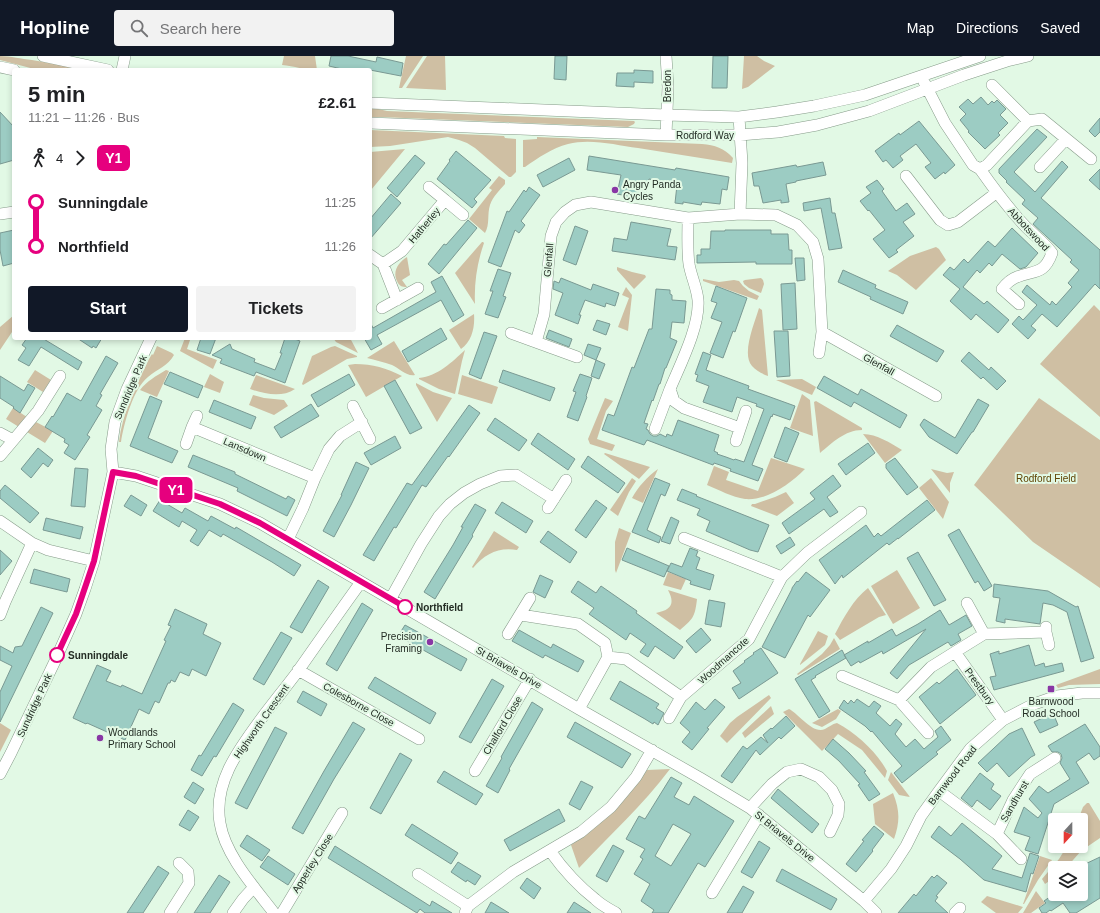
<!DOCTYPE html>
<meta charset="utf-8">
<style>
body{margin:0;font-family:Helvetica,sans-serif;background:#f2f2f2;color:#202124;height:100vh;display:flex;flex-direction:column;font-size:15px;white-space:nowrap}
*{box-sizing:border-box;margin:0}
p{font-size:13px;color:#757577}
.icon{flex:none;width:22px;height:22px;fill:none;stroke:currentColor;stroke-width:2;stroke-linecap:round;stroke-linejoin:round}
.map{position:relative;flex:1;overflow:hidden}
.sheet{position:absolute;left:12px;top:12px;width:360px;height:272px;display:flex;flex-direction:column;background:#fff;border-radius:4px;box-shadow:0 2px 6px #0003}
.sheet>*{flex:none}
.badge{padding:0 8px;border-radius:6px;font-size:14px;line-height:26px}
.needle{width:26px;rotate:201deg}
.tools{position:absolute;left:1048px;top:757px;display:grid;gap:8px}
.tools a{display:grid;place-items:center;width:40px;height:40px;border-radius:4px;background:#fff;box-shadow:0 2px 6px #0003;font-size:20px}
.map>.badge{position:absolute;translate:-50% -50%;box-shadow:0 0 0 2px #fff}
.legs{display:flex;align-items:center;gap:6px;height:44px;padding:0 16px;font-size:13px}
.legs p{margin-inline-start:auto}
.headline{display:flex;align-items:center;justify-content:space-between;height:68px;padding:0 16px}
h1{font-size:22px;font-weight:600;line-height:30px}
.button{display:flex;gap:8px;margin-top:auto;padding:8px 16px}
.button a{flex:1;height:46px;border-radius:4px;background:#111827;color:#fff;font-size:16px;font-weight:600;line-height:46px;text-align:center}
.button a+a{background:#f2f2f2;color:#202124}
ul{padding:0 16px;list-style:none}
li{display:flex;align-items:center;gap:14px;height:44px;font-size:15px}
li i{display:grid;place-items:center;width:6px;height:100%;margin:0 5px;background:currentColor}
li i::after{content:'';width:10px;height:10px;margin:-5px;border:3px solid;border-radius:50%;background:#fff}
li p{margin-inline-start:auto}
li:first-child i{background:linear-gradient(#0000 50%,currentColor 0)}
li:last-child i{background:linear-gradient(currentColor 50%,#0000 0)}
header{display:flex;align-items:center;gap:24px;box-sizing:border-box;height:56px;padding:0 20px;background:#111827;color:#fff}
header strong{font-size:19px}
nav{display:flex;gap:22px;margin-inline-start:auto;font-size:14px}
.search{width:280px;height:36px;background:#f2f2f2;display:flex;align-items:center;gap:10px;box-sizing:border-box;padding:0 14px;border-radius:4px;color:#757577;font-size:15px}
.map>svg:first-child{display:block}
.green{fill:#cfbfa3}
.building{fill:#9cccc3;stroke:#7a9993;fill-rule:evenodd}
.lines{fill:none;stroke-linecap:round;stroke-linejoin:round}
.minor-casing{stroke:#869b89;stroke-width:12}
.minor{stroke:#fff;stroke-width:11}
.line-1-casing{stroke:#fff;stroke-width:9}
.line-1{stroke:#e6007e;stroke-width:6}
.poi-dot{fill:#8936a5;stroke:#e2f9e5;stroke-width:1.5}
.stop-1-dot{fill:#fff;stroke:#e6007e;stroke-width:2}
.labels{text-anchor:middle;stroke-width:4;stroke-linejoin:round;paint-order:stroke}
.street-label{font-size:10px;fill:#232c24;stroke:#e2f9e5}
.poi-label{font-size:10px;fill:#232c24;stroke:#e2f9e5;text-anchor:start}
.park-label{font-size:10px;fill:#5f4303;stroke:#e2f9e5}
.stop-label{font-size:10px;font-weight:bold;fill:#232c24;stroke:#e2f9e5;text-anchor:start}
</style>
<header>
<strong>Hopline</strong>
<div class="search"><svg class="icon" aria-label="search" viewBox="0 0 24 24"><circle cx="10" cy="10" r="6"/><path d="M15 15l6 6"/></svg>Search here</div>
<nav><a>Map</a><a>Directions</a><a>Saved</a></nav>
</header>
<div class="map">
<svg width="1100" height="857" viewBox="0 0 1100 857">
<rect width="100%" height="100%" fill="#e2f9e5"/>
<path class="green" d="M0,0C11,0 21,3 32,4C50,7 67,10 85,14H38L0,4Z
M284,0H315L317,14C305,14 294,10 282,9Z
M406,0H423L402,32H399Z
M427,0H445L446,34L406,32Z
M744,0H757L764,5L775,10L748,31L742,33Z
M370,51L387,55L634,65L635,66L634,68L628,71L380,61L370,62Z
M370,74L504,80L505,82L516,83V116L511,121H509L475,92L467,87L459,84L448,81L390,90L370,91Z
M537,81L702,88C715,89 724,92 733,102L732,107C701,102 669,97 638,92C616,89 590,82 568,88C552,92 538,102 525,111H523V84L537,83Z
M405,93L371,134L370,133V96Z
M499,120L505,124V128C500,134 493,140 490,149C487,158 490,169 485,177L469,163L492,134L489,132Z
M482,186H483L484,187C477,207 474,227 475,248L455,217Z
M936,191L939,193L946,204L916,234L897,219L888,215L910,200Z
M407,201L410,219L402,224L407,231C402,231 399,230 397,225C392,215 399,206 407,201Z
M617,211L632,216L645,219L646,221L634,233L617,214Z
M761,222L763,224L764,228L761,237L749,232L744,228L743,225L745,224Z
M703,223L719,226L734,224L739,225L743,230L749,235L759,240L757,244L703,225Z
M626,231L632,239L628,275L618,271L629,242L622,239Z
M1094,249L1100,255V361L1040,308Z
M759,252L762,254L768,320C763,318 756,315 752,310C741,298 755,266 759,252Z
M474,258C475,271 472,285 461,293L449,274Z
M14,259V273L0,294V271Z
M185,282L190,284L187,293L217,304L213,313L180,295Z
M333,282H350L358,297L336,286Z
M394,285L415,319C407,321 399,312 392,309C384,306 375,304 367,302Z
M157,290L172,297L174,299C168,310 157,313 148,321C133,333 124,367 121,386H119C122,357 137,329 149,303L152,298L153,299Z
M335,290L357,300V301L347,303L303,329L302,328L312,300L331,291Z
M465,294L462,305L455,338L439,333L419,323V322C438,320 452,306 465,294Z
M355,308C373,308 386,312 402,320L366,341L348,309Z
M35,314L51,324L43,336L27,326Z
M166,314L169,315L157,341L140,334C147,325 156,320 166,314Z
M210,318L224,326L220,337L204,331Z
M256,319L295,333C282,342 264,338 250,333Z
M462,319L498,331L492,348L458,338Z
M802,323L816,331L812,339L776,324Z
M416,327L433,336L452,342L437,366L416,329Z
M802,338L810,344L813,380L790,372Z
M253,339L264,342L284,344L288,350L274,359L249,349Z
M605,342L613,345L606,355L597,383L615,389L612,395L590,388L588,383Z
M1039,342L1100,384V532L1033,486L974,429Z
M816,345L862,372V374C845,374 832,387 820,397L814,346Z
M13,352L27,361L19,371L6,363Z
M36,366L53,375L45,387L27,376Z
M863,378C877,378 890,387 902,394L885,407Z
M605,397L650,411L639,423L604,398Z
M771,402L805,413C790,428 767,445 745,443C732,441 719,434 707,429L714,410L729,416L726,424L758,435Z
M658,413L643,447L632,442C638,431 647,421 658,413Z
M931,413L947,417L954,416L950,427V437Z
M632,422L636,425L629,436L618,460L610,454Z
M931,422L949,446L943,463L919,432Z
M786,436L794,447L777,460L751,450L752,448H755L775,441Z
M619,472L631,477L616,517L615,514V486Z
M494,475L519,491L517,494C498,491 485,498 473,512L472,511Z
M897,514L920,552L893,568L871,530Z
M668,516L686,523L681,534L663,529Z
M868,532L886,559L879,561L840,584L835,578C844,561 853,544 868,532Z
M668,534L697,543C695,561 693,563 680,574L656,557C672,554 675,547 668,534Z
M818,575L828,580L825,589L800,609V608Z
M834,582L840,593L798,619L797,618L822,598L830,589Z
M1100,613V628L1069,629L1058,632L1056,629Z
M769,639L771,642L727,687L720,680L730,667L737,661Z
M771,650L774,658L745,682L742,677Z
M789,653C798,657 813,679 825,673C829,671 832,668 837,667C857,678 876,695 887,715L885,722L862,694L838,678L822,695L783,656Z
M838,653L841,655L836,663L822,671L812,667Z
M0,667L11,674L0,696Z
M670,713C643,749 609,780 579,812L571,789L598,769L626,741L647,714Z
M891,716L910,741L899,739L888,724Z
M893,737C900,754 900,766 894,783L875,768L873,748Z
M1087,747H1089L1100,765V782L1081,795L1066,812H1055V821L1045,828L1042,823L1059,803L1067,790H1081V764H1078L1083,751Z
M1040,800L1052,804L1038,824L1024,848H1023Z
M1036,835L1045,847L1031,857H1023Z
M987,840L1023,851L1018,857H996L981,846Z"/>
<path class="building" d="M331,0H348L376,6L377,1L403,7L401,20L370,14H346L329,10Z
M555,0H567L566,24L554,23Z
M713,0H728L727,32H712Z
M634,14L653,15V27L634,26V31L616,30L617,17H634Z
M981,41L988,49L992,45L994,47L997,44L1006,53L1000,59L1008,67L998,77L1000,79L985,93L968,76L969,75L960,64L966,58L959,51L968,43L973,48Z
M0,56L14,71V104L0,108Z
M1100,62V76L1095,81L1089,75Z
M919,65L955,109L945,118L944,116L935,123L925,111L931,107L916,88L900,100L903,104L893,112L886,104L883,106L875,95L899,77L900,79Z
M1037,73L1047,81L1014,116L1035,136L1062,105L1068,111L1041,142L1100,194V233L1095,228L1057,271L1042,258L1031,270L1036,274L1028,283L1012,268L1019,260L1023,264L1037,249L1022,236L1027,229L1050,249L1052,245L1056,249L1072,231L1068,227L1079,214L1070,206L1072,204L1033,168L1038,162L1022,148L1025,144L1006,126L1007,125L999,117V113Z
M456,95L491,124L474,143L477,146L472,152L437,123L450,105L449,104Z
M415,99L425,107L397,141L387,132Z
M589,100L675,114L676,112L729,121L727,134L722,133L720,148L702,146L701,149L683,146V148L675,147L677,129L649,123L644,143L617,138L621,119L587,114Z
M569,102L575,114L543,131L537,119Z
M823,106L826,119L796,125V126L786,128L789,146L781,147V144L763,147L759,130H754L752,117L796,109L797,111Z
M1100,113V134L1089,124Z
M877,124L884,133L882,135L896,155L907,147L915,158L903,166L914,180L896,194L898,196L889,202L873,183L885,174L869,154L868,155L860,145L871,137L866,131Z
M529,131L540,139L521,165L525,169L519,177L515,174L501,211L488,206L507,155L509,156L524,134L526,136Z
M391,138L401,147L370,183V163Z
M830,142L832,157H835L842,192L829,194L821,152L804,155L803,147Z
M468,164L477,172L439,218L428,208L444,188L446,189Z
M631,166L671,173L667,190L677,191L675,204L612,195L614,182L627,184Z
M575,170L588,175L576,209L563,204Z
M1012,172L1038,197L1026,211L1020,213L1002,198L992,210L989,207L980,217L977,214L963,231L984,248L987,245L1009,264L998,277L976,258L971,264L950,245L960,233L943,219L950,211L954,214L964,203L968,207L988,185L995,191Z
M14,174V207L3,210L0,194V177Z
M725,174H771V178H788L789,194H792V208H756V206L697,207V199H701V193H710L711,175H725Z
M795,202H804L805,224L797,225Z
M498,213L511,217L503,240L506,241L498,262L485,258L493,235H490Z
M843,214L876,229L875,232L908,246L903,258L870,243L871,241L838,226Z
M442,220L464,259L453,266L441,244L377,279L382,288L371,294L364,282H370V266L373,272L436,236L431,226Z
M561,222L591,234L593,228L619,237L615,250L606,247L605,251L585,244L579,259H581L578,268L555,259L563,237L553,233L554,225L559,227Z
M795,227L797,273L783,274L781,228Z
M716,230L747,242L735,276L733,275L723,302L710,297L722,266L711,262L717,247L711,245Z
M656,233L670,234V238L672,239V244L686,245L684,267L672,266L670,282L677,285L666,312H665L660,328H659L653,345L652,344L644,367L648,368L646,373L648,374L650,378L653,380H657L660,378L666,381L667,378L672,380L678,364L719,379L714,395L718,397L717,398L726,401L734,404L735,403L744,406L764,353L756,350L757,348L737,341L732,356L703,346L709,330L696,325L698,319L695,318L703,296L711,299L706,314L749,330L748,333L795,350L790,364L773,358L772,361L771,360L752,409L763,413L758,425L730,415L731,413L723,410L714,407L713,409L647,384L644,389L602,374L608,358L614,360L632,311L634,312L649,273H652Z
M597,264L610,268L606,279L593,274Z
M897,269L944,295L937,306L890,280Z
M441,272L447,283L408,306L402,295Z
M549,274L572,283L569,291L546,282Z
M774,275H788L790,320L777,321Z
M484,276L497,280L481,323L469,318Z
M27,282H42L82,306L78,314L41,291L29,310L18,304L26,292L22,289Z
M77,282H102L96,292L93,290L92,292Z
M201,282H216L210,298L197,294Z
M285,282H292L300,285L285,327L256,316L254,320L220,307L222,303L212,299L230,288L232,293L255,303L254,306L275,314L282,297H280Z
M588,288L601,292L596,304L584,299Z
M969,296L989,314L991,311L1006,325L997,334L983,321L981,323L961,305Z
M106,300L118,307L100,338L102,339L96,350L102,354L87,379L90,381L75,404L64,397L69,389L64,386L65,383L45,371L52,360L53,361L67,337L81,345Z
M596,304L605,308L599,323L591,320Z
M503,314L555,332L550,345L499,326Z
M170,316L203,330L198,342L164,328Z
M349,318L355,329L318,351L311,339Z
M580,318L592,322L586,340L587,341L578,365L567,361L576,336L573,335Z
M0,320L24,335L28,328L35,332L20,357L13,352L14,351L0,342Z
M824,320L858,339L861,333L907,359L900,372L854,346L851,351L817,332Z
M395,324L422,372L410,378L384,330Z
M150,340L162,345L148,382L178,395L172,407L130,390Z
M978,343L989,349L973,376H972L957,398L929,381L920,369L924,363L955,382Z
M214,344L256,361L251,373L209,356Z
M311,348L319,360L281,382L274,371Z
M469,349L480,357L449,401L448,400L426,431L422,429L396,472L394,471L374,505L363,499L407,427L412,429Z
M495,362L527,384L519,395L487,374Z
M785,371L799,377L787,406L774,401Z
M538,377L575,403L568,414L531,388Z
M395,380L401,392L371,409L364,397Z
M868,387L875,397L846,419L838,408Z
M38,392L53,404L48,411L43,407L31,422L21,413Z
M193,399L235,416V418L286,443L288,440L295,444L287,460L237,435L238,432L188,411Z
M588,400L625,427L618,437L581,411Z
M895,402L918,431L907,439L886,412V408Z
M356,406L369,412L351,449L334,481L323,475L342,439H341Z
M75,412L88,413L85,451L71,450Z
M833,419L841,430L827,441L838,456L830,461L824,453L789,478L782,467L815,443L810,437Z
M655,422L670,428L665,440L661,438L647,474L661,481L659,487L632,476Z
M5,429L39,457L30,467L0,442V435Z
M682,433L697,439L696,440L769,469L758,496L750,494L706,475L710,465L697,459L700,453L677,444Z
M131,439L147,449L141,460L124,450Z
M160,444L182,457L185,452L208,465L211,460L235,473L236,471L301,509L294,520L272,506L223,478L221,481L209,474L198,490L190,485L197,474L182,465L179,471L153,455Z
M596,444L607,452L586,482L575,474Z
M927,444L935,454L898,483V482L889,489L887,487L843,522L842,519L835,528L819,504L866,469L874,481L878,477L881,480Z
M502,446L533,465L526,477L495,457Z
M475,448L486,454L472,479L473,480L435,543L424,536L453,489L463,471H461Z
M671,461L679,465L670,488L661,485Z
M46,462L83,471L80,483L43,474Z
M959,473L992,530L984,535L978,525L975,527L948,479Z
M548,475L577,496L570,507L540,486Z
M790,481L795,489L781,498L776,490Z
M627,492L669,510L664,521L622,504Z
M690,492L698,495L696,500L700,502L696,513L714,519L710,534L690,528L691,525L667,515L671,507L682,511Z
M0,494L12,505L0,519Z
M918,496L946,544L934,550L907,502Z
M34,513L70,523L67,536L30,527Z
M806,516L830,534L810,561L808,559L785,602L762,591L792,533V532L797,525L798,526Z
M540,519L553,525L545,542L533,536Z
M318,524L329,531L302,577L290,571Z
M578,525L596,537L601,530L637,555L636,557L683,591L674,603L655,590L648,601L640,596L646,588L630,577L626,584L589,558L594,552L571,536Z
M994,528L1048,535L1076,551L1078,550L1094,602L1081,606L1067,556L1053,549L1043,547L1040,568L1005,563V567L996,565L1000,542L993,541Z
M709,544L725,547L721,571L705,568Z
M362,547L373,554L337,615L326,608Z
M41,551L53,557L0,666V636L12,610L0,604V590L13,597L15,591L22,590Z
M175,553L207,568L203,578L221,587L206,620L192,613L189,620L180,616L175,626L171,624L170,627H168L159,647L155,645L149,658L139,653L125,684L87,667L86,668L73,662L97,609L111,615L106,625L121,631L122,629L142,638L166,585L164,584L171,570L168,569Z
M940,554L949,569L966,559L972,570L958,578L961,584L951,590L948,586L909,609L897,623L890,617L926,573L883,598L882,595L860,607L859,605L851,610L844,599L868,585V587L892,573L896,580L918,568Z
M405,569L467,603L461,615L398,580Z
M701,572L711,584L696,597L686,585Z
M519,574L551,592L553,588L584,605L578,616L545,599L543,602L512,585Z
M281,576L292,582L264,629L253,623Z
M1029,589L1035,610L1044,607L1045,611L1062,607L1064,615L994,634L990,621L996,620L990,598L999,595V598Z
M761,592L778,617L739,643L732,632L741,627L733,615L745,606L744,605L754,598L753,597Z
M842,594L846,602L815,620L816,621L811,624L830,655L819,662L795,623Z
M957,613L976,639L940,668L919,641L937,626L939,628Z
M375,621L436,657L430,668L368,632Z
M492,623L504,630L471,687L459,681Z
M620,625L659,648L656,652L664,657L658,669L654,666L653,668L645,663L610,643Z
M303,635L327,648L321,660L297,646Z
M715,643L725,651L707,672L709,673L692,694L682,686L690,676L680,667L696,646L705,654Z
M857,643L869,651L874,645L881,650L876,657L890,670L896,663L902,668L895,678L906,691L915,683L924,693L938,681L935,675L941,670L951,684L936,696L938,698L902,727L894,717L902,710L888,694L872,675L871,676L865,670L839,652L844,644L848,648L851,644L854,647Z
M532,646L543,653L509,713L510,714L498,737L486,730L502,702L501,701Z
M233,647L244,654L216,701L214,700L202,720L191,714L199,699L201,700Z
M1053,657L1058,669L1040,677L1034,666Z
M786,660L795,670L781,683L779,681L760,699L756,694L732,727L721,720L743,690L747,693L761,681L768,687L763,679L771,672L772,673Z
M353,666L365,673L334,723L303,778L292,772L324,715Z
M575,666L631,698L622,712L567,681Z
M1085,668L1100,691V700L1094,704L1089,697L1076,706L1089,727L1054,748L1038,798L1025,794L1030,781L1014,776L1024,751L1038,762L1042,757L1029,743L1039,730L1048,737L1070,723L1060,707L1062,702L1061,698L1058,696H1052L1048,690Z
M275,671L287,677L247,753L235,747Z
M1022,672L1035,699L1031,701L1009,721L997,707L987,716L978,707L1009,678Z
M833,683L849,697L866,715L864,716L880,738L869,745L858,729L860,728L839,705L825,693Z
M400,697L412,704L381,758L370,752Z
M444,715L483,738L476,749L437,726Z
M980,717L994,728L991,733L1001,740L990,754L977,744L972,751L961,742Z
M671,721L682,727L674,741L689,749L694,740L734,765L705,811L698,807L668,857H652L654,854L641,845L650,828L634,818L643,803L640,801L645,793L626,783L639,760L645,763ZM673,768L691,778L671,810L655,800Z
M581,725L593,731L580,754L569,748Z
M193,726L204,733L195,748L184,741Z
M778,733L819,768L812,777L771,742Z
M559,753L565,765L510,795L504,784Z
M188,754L199,761L190,775L179,769Z
M962,767L1002,800L992,813L1022,822L1030,797L1039,800L1033,818L1031,817L1026,836L984,824L960,803L931,781L939,770L951,780Z
M412,768L458,797L451,808L405,779Z
M874,770L884,778L872,794L873,795L856,816L846,808L864,785L862,784Z
M247,779L270,794L262,805L240,790Z
M759,785L770,792L752,822L741,816Z
M613,789L624,795L607,826L596,820Z
M335,790L430,850L432,845L452,857H425L420,853L417,857L328,802Z
M268,800L295,818L288,829L260,811Z
M1100,801V842L1076,857H1070L1063,847L1051,855L1050,854L1046,857H1042L1039,852L1046,847L1044,845L1054,838H1081V810Z
M458,806L481,820L475,829L467,824L466,826L451,816Z
M158,810L169,817L143,857H127Z
M782,813L837,843L831,854L776,825Z
M219,819L230,826L210,857H194Z
M937,819L947,827L936,840L938,841L935,845L948,857H898L914,838L916,840L932,820L934,822Z
M527,822L541,832L534,843L520,832Z
M743,830L754,836L742,857H727Z
M491,846L509,857H485Z
M574,846L591,857H567Z"/>
<g class="lines">
<defs>
<path id="minor" d="M43,0L108,14
M666,0L668,31L666,79
M0,11L14,14
M122,14L125,0
M924,26L945,67L973,109L980,113L987,109L1028,65L1042,63L1091,103
M992,29L1028,65
M370,47L666,59L739,61L777,56L814,50L865,39L980,0
M739,61L742,107L740,158
M370,67L666,79H740L778,76L817,69L869,55L964,19L1007,5L1028,0
M1040,111L1066,83
M980,113C994,133 1009,153 1026,171C1035,180 1045,187 1052,197C1044,219 1035,214 1017,221C1011,223 1006,228 1002,233L1019,248
M906,120L940,164L948,169L958,166L996,137
M429,131L445,144
M0,158L14,156
M688,162C688,178 687,193 689,208C691,220 697,232 698,244C700,270 680,309 670,333L674,345L684,352L740,372
M370,199L383,208L397,244
M383,208L402,195L445,144L463,159
M382,252L418,232
M822,276L936,340
M511,277L577,301
M536,286L544,258L551,180L556,166L565,156L575,149L591,146L688,162L740,158L776,159L797,169L813,186L818,203L822,276L819,297
M353,350L370,383
M192,371L197,360
M655,373L670,333
M0,377L13,384
M736,385L746,355
M186,388L192,371L315,422
M0,400L38,355L60,320
M113,416L136,420L220,448L260,467L579,653L700,722L750,752L864,845L876,857
M548,452L566,424
M0,465L32,487L48,494L94,505
M684,482L782,521
M288,483L303,452L315,422L329,393L340,380L362,366
M391,542L421,488L439,460L450,448L464,437L480,428L500,420L516,419L554,443
M967,547L984,578
M0,559L5,546L32,487
M521,559L578,568L605,587L608,601
M1046,576L1049,589
M508,578L530,542
M955,596L984,578L1046,576V571
M298,614L419,683
M842,620L899,644L931,611L955,596L1003,664
M899,644L928,677
M579,653L608,601L626,603L681,641
M669,662L681,641L749,583L782,521L807,497L861,456
M475,715L530,623
M0,718L11,697L55,605L76,558L85,533L94,505L113,416L111,393L115,366L127,333L151,282
M939,735L997,778L1021,803
M750,752L772,728L787,716L801,713L819,721L832,734L839,748L838,759L830,776
M997,778L1013,744L1030,718L1055,702
M550,795C563,813 577,829 595,843C601,849 609,853 616,857
M418,818L468,850
M712,837L759,759
M864,845L891,813L906,790L921,760L939,735L970,693L1003,664L1034,648L1057,640L1082,637H1100
M170,857L189,827L188,816L179,807
M233,857L243,843L254,831
M274,857C255,832 225,799 220,767C213,727 239,693 261,663C273,647 286,631 298,615C319,585 340,555 361,526
M282,857L342,757
M465,857L468,850L513,816L581,776L611,751L636,721L652,694
M955,857L960,852"/>
</defs>
<use href="#minor" class="minor-casing"/>
<use href="#minor" class="minor"/>
</g>
<g class="lines">
<defs>
<path id="line-1" d="M57,599L76,558L94,505L113,416L136,420L220,448L260,467L405,551"/>
</defs>
<use href="#line-1" class="line-1-casing"/>
<use href="#line-1" class="line-1"/>
</g>
<g class="poi-dot">
<circle cx="615" cy="134" r="4"/>
<circle cx="430" cy="586" r="4"/>
<rect x="1047" y="629" width="8" height="8" rx="2"/>
<circle cx="100" cy="682" r="4"/>
</g>
<g class="stop-1-dot">
<circle cx="405" cy="551" r="7"/>
<circle cx="57" cy="599" r="7"/>
</g>
<g class="labels">
<g class="street-label">
<text transform="translate(667 30) rotate(-90)" y="4">Bredon</text>
<text x="705" y="83">Rodford Way</text>
<text transform="translate(424 169) rotate(-50)" y="4">Hatherley</text>
<text transform="translate(1029 173) rotate(47)" y="4">Abbotswood</text>
<text transform="translate(548 204) rotate(-85)" y="4">Glenfall</text>
<text transform="translate(879 308) rotate(29)" y="4">Glenfall</text>
<text transform="translate(130 331) rotate(-67)" y="4">Sundridge Park</text>
<text transform="translate(245 393) rotate(23)" y="4">Lansdown</text>
<text transform="translate(723 604) rotate(-42)" y="4">Woodmancote</text>
<text transform="translate(509 611) rotate(30)" y="4">St Briavels Drive</text>
<text transform="translate(980 630) rotate(54)" y="4">Prestbury</text>
<text transform="translate(359 648) rotate(29)" y="4">Colesborne Close</text>
<text transform="translate(34 649) rotate(-65)" y="4">Sundridge Park</text>
<text transform="translate(261 665) rotate(-55)" y="4">Highworth Crescent</text>
<text transform="translate(502 669) rotate(-59)" y="4">Chalford Close</text>
<text transform="translate(952 719) rotate(-52)" y="4">Barnwood Road</text>
<text transform="translate(1014 745) rotate(-60)" y="4">Sandhurst</text>
<text transform="translate(785 780) rotate(39)" y="4">St Briavels Drive</text>
<text transform="translate(312 807) rotate(-58)" y="4">Apperley Close</text>
</g>
<g class="poi-label">
<text x="623" y="132">Angry Panda<tspan x="623" dy="12">Cycles</tspan></text>
<text x="422" y="584" text-anchor="end">Precision<tspan x="422" dy="12">Framing</tspan></text>
<text x="1051" y="649" text-anchor="middle">Barnwood<tspan x="1051" dy="12">Road School</tspan></text>
<text x="108" y="680">Woodlands<tspan x="108" dy="12">Primary School</tspan></text>
</g>
<g class="park-label">
<text x="1046" y="426">Rodford Field</text>
</g>
<g class="stop-label">
<text x="416" y="555">Northfield</text>
<text x="68" y="603">Sunningdale</text>
</g>
</g>
</svg>
<div class="tools">
<a><svg class="needle" viewBox="-14 -14 28 28"><path d="M0-13l5 13h-10z" fill="#e53935"/><path d="M0 13l5-13h-10z" fill="#757577"/></svg></a>
<a><svg class="icon" aria-label="layers" viewBox="0 0 24 24"><path d="M12 4l9 5-9 5-9-5zM3 14l9 5 9-5"/></svg></a>
</div>
<b class="badge" style="left:176px;top:434px;background:#e6007e;color:#fff">Y1</b>
<section class="sheet">
<div class="headline"><div><h1>5 min</h1><p>11:21 – 11:26 · Bus</p></div><b>£2.61</b></div>
<div class="legs"><svg class="icon" aria-label="walk" viewBox="0 0 24 24"><circle cx="13" cy="4" r="2"/><path d="M13 8l-2 6 4 7M11 14l-3 7M7 12l3-4h3l4 4"/></svg>4<svg class="icon" aria-label="forward" viewBox="0 0 24 24"><path d="M9 5l7 7-7 7"/></svg><b class="badge" style="background:#e6007e;color:#fff">Y1</b></div>
<ul>
<li><i style="color:#e6007e"></i><b>Sunningdale</b><p>11:25</p></li>
<li><i style="color:#e6007e"></i><b>Northfield</b><p>11:26</p></li>
</ul>
<div class="button"><a>Start</a><a>Tickets</a></div>
</section>
</div>
